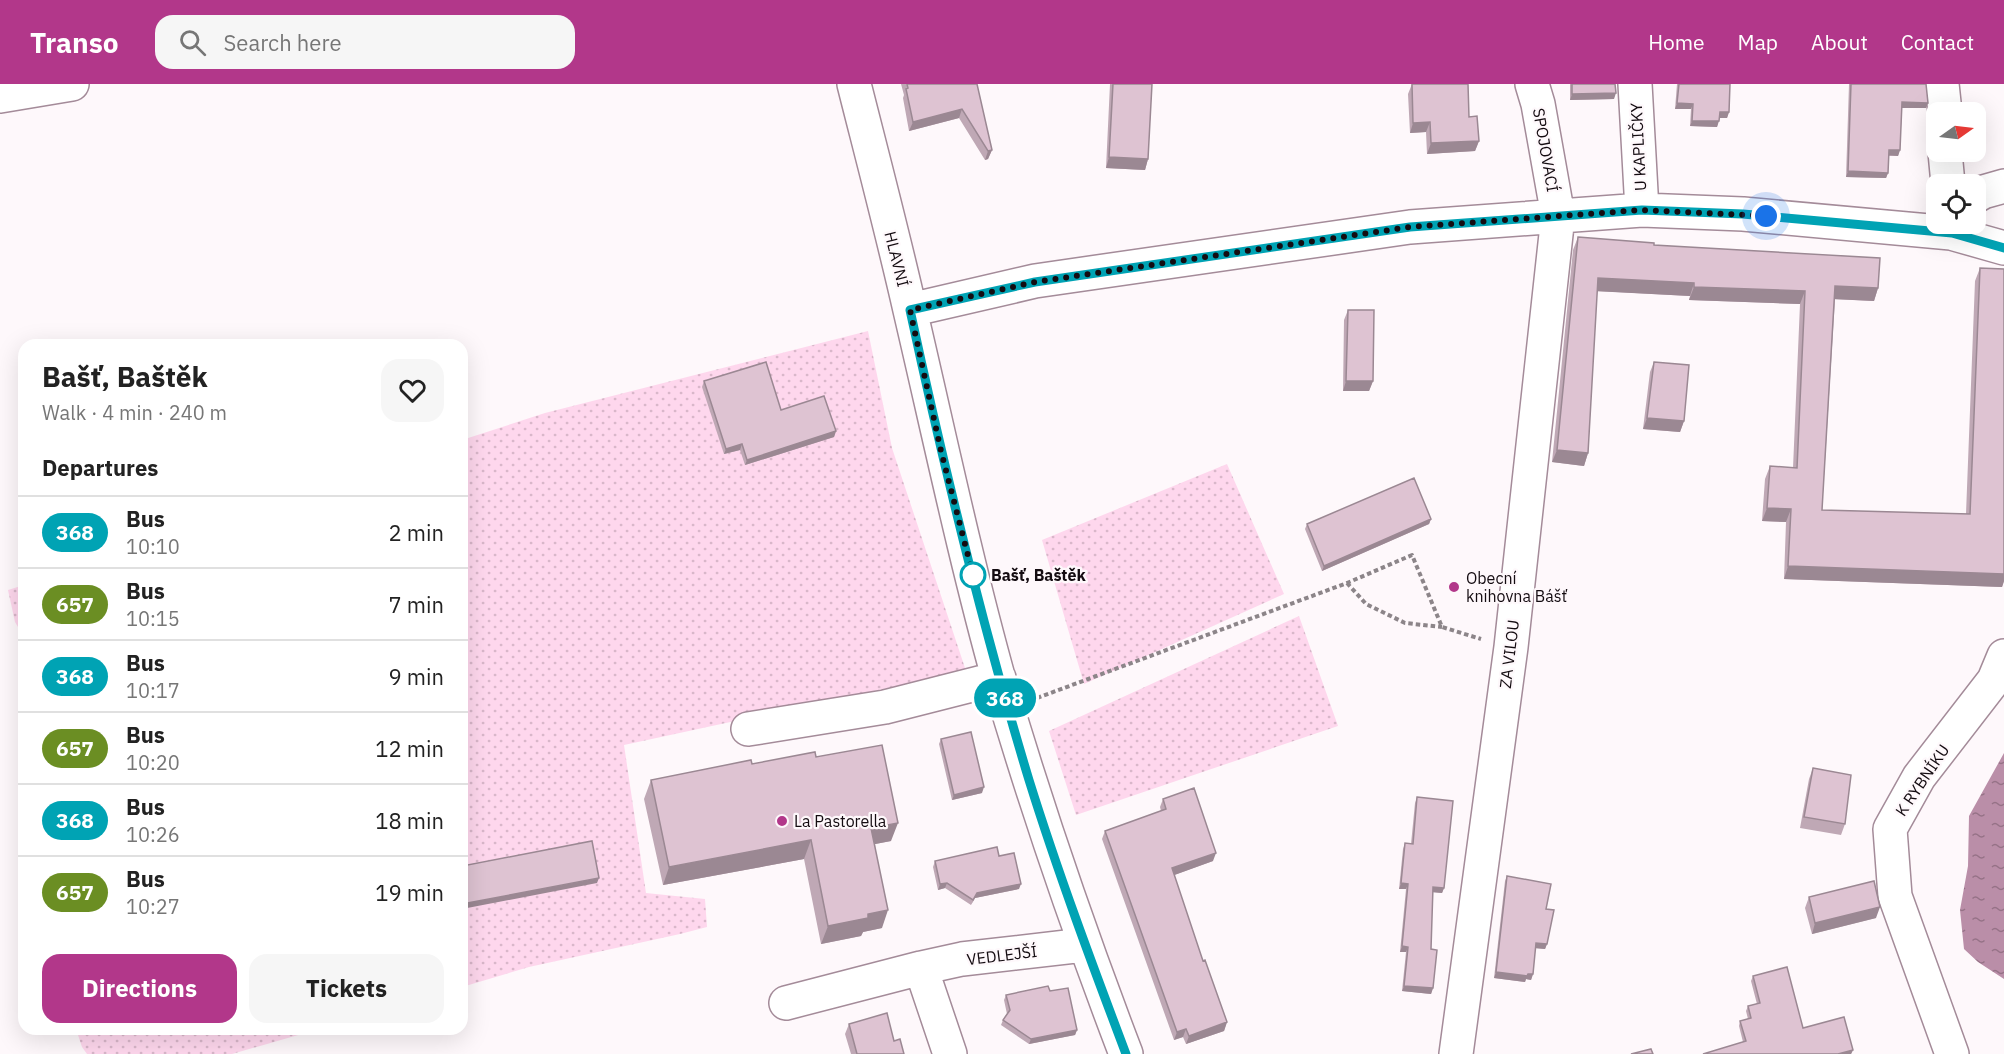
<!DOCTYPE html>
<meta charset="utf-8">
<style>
body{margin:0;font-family:"IBM Plex Sans",sans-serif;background:#f6f6f6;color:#222;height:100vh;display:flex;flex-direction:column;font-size:22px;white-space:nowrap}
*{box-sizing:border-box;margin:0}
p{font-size:20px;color:#767676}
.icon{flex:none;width:33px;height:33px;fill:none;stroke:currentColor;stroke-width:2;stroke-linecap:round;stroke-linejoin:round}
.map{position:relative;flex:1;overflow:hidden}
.drawer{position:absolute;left:18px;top:255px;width:450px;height:696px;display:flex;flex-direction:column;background:#fff;border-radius:18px;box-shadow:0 6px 24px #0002}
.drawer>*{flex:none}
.badge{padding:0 12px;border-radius:20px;font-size:21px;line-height:39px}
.needle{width:39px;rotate:76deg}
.buttons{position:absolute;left:1926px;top:18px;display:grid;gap:12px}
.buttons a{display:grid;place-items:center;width:60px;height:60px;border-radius:12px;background:#fff;box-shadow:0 6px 24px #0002;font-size:30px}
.you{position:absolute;width:30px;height:30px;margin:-15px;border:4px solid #fff;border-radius:50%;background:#1a73e8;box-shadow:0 0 0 9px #1a73e833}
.map>.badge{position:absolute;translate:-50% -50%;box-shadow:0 0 0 3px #fff}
h2{padding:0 24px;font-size:22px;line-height:54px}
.round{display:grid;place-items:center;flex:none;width:63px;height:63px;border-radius:18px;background:#f6f6f6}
.head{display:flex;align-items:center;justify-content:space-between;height:102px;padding:0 24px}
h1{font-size:28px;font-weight:700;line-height:45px}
.action{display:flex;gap:12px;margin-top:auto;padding:12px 24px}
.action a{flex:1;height:69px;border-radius:18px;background:#b2378a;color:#fff;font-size:24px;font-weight:700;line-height:69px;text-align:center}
.action a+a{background:#f6f6f6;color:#222}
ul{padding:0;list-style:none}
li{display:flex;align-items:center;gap:18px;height:72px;padding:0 24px;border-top:2px solid #e0e0e0}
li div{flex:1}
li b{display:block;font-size:22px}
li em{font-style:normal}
li .badge{min-width:66px;font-weight:700;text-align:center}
header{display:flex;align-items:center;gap:36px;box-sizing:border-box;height:84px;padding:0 30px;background:#b2378a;color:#fff}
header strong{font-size:28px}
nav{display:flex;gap:33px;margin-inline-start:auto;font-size:21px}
.search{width:420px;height:54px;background:#f6f6f6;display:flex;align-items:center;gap:15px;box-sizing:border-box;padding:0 21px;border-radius:18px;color:#767676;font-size:22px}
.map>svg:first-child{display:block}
.green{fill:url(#green-dots)}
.water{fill:url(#water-ripples)}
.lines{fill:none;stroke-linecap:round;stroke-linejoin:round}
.minor-casing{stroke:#a48b99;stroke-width:36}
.path{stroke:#8c8589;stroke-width:4;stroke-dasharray:4.5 3;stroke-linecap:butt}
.minor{stroke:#fff;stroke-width:33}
.wall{fill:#bfa8b5}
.shaded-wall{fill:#9b8893}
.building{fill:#dec3d2;stroke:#9b8893;stroke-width:1.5}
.line-casing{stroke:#fff;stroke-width:14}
.line{stroke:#00a3b4;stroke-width:9}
.walk{stroke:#140c11;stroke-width:6;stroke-dasharray:0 10.8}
.stop-dot{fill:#fff;stroke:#00a3b4;stroke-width:3}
.poi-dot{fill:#b2378a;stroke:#fef8fb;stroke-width:2}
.labels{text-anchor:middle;stroke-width:4.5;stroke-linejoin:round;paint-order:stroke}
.street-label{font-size:16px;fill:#140c11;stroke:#fef8fb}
.stop-label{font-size:16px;font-weight:bold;fill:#140c11;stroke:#fef8fb;text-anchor:start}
.poi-label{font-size:16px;fill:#140c11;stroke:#fef8fb;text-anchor:start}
</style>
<header>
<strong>Transo</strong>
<div class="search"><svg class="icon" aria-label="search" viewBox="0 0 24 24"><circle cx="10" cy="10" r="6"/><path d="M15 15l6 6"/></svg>Search here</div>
<nav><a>Home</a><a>Map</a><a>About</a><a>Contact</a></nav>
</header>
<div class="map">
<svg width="2004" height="970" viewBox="0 0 2004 970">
<defs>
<pattern id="green-dots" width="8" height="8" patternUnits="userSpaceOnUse" patternTransform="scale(1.5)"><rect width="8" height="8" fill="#fed7ed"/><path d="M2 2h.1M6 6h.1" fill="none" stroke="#d9b7ca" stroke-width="1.8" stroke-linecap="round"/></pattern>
<pattern id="water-ripples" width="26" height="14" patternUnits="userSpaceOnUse" patternTransform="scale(1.5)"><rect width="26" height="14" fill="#ba8ea8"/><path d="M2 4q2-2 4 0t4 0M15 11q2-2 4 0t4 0" fill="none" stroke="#967287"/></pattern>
</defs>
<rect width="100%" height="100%" fill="#fef8fb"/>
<path class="green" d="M868,247L892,364L966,587L624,661L646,809L705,815L707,843L680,850L529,883L462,903V356L545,329Z
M1227,380L1284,510L1084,600L1042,456Z
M24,501V553L15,538L8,506Z
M1299,532L1338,642L1076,731L1049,647Z
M76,945H319L232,970H87L82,963Z"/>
<path class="water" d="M2004,669V895L1978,878L1964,865L1960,826L1968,782L1969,732Z"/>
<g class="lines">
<defs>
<path id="minor" d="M854,0C873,75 893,151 910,226C939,350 965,474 999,596C1036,722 1079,847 1126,970
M1635,0L1642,126
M1942,0L1945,28
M0,12L72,0
M1945,68L1948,100
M1976,112L1983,108L2004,102
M910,226L1035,197L1410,143L1642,126L1743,130L1951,149L2004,164
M748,645L885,623L999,594
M921,884L950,970
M786,919L921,884L962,875L1084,861
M1456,970L1511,563L1558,132L1538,20L1532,0
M1952,970L1895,812L1890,745L1919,693L1994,596L2004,572"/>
</defs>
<use href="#minor" class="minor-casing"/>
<path class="path" d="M1347,499L1366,520L1405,539L1442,543
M1037,614L1347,499L1412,471L1442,543L1481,555"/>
<use href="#minor" class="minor"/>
</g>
<path class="wall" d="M901,0H977L992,66L988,75L985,76L959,34L909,47L903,14L904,11Z
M1110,0H1152L1148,75L1145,86L1106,84Z
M1412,0L1469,33L1479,57L1475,67L1427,70L1426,48L1410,49L1408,10Z
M1570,0H1615L1614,15L1570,16Z
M1677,0H1730L1729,28L1727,34H1719L1717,43L1690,42L1691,25H1675Z
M1849,0H1926L1928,19L1926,24H1902L1900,66L1898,72H1889L1888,89L1886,94L1846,93Z
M1578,153L1654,161L1878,204L1874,217L1835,215L1822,426L1966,430L1975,197L1980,184L2004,185V497L2002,503L1784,495L1786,438L1762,437L1765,395L1770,382L1793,384L1800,220L1689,216L1690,212L1597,207L1588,369L1584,382L1552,378L1573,166Z
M1348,226L1373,297L1369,307H1343L1344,236Z
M1654,278L1684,337L1680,348L1643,345L1650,288Z
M704,297L836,347L834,353L745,381L740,366L724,370L702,303Z
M1431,435L1429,440L1322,487L1305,445L1307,440Z
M941,655L982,709L952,716L939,660Z
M816,673L891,757L875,760L882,844L863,848L861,852L821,860L804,775L663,801L644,715L651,696L752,680Z
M1813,684L1845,740L1841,751L1800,744L1809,695Z
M1417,713L1444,804L1442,809L1432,808L1431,865L1433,904L1431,910L1402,907L1406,868H1400L1406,805H1399L1403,765L1405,759L1411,760L1415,719Z
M1163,715L1213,777L1174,791L1203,877L1227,938L1224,947L1186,960L1183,953L1174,956L1102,755L1105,747L1161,727L1160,723Z
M999,772L1019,805L975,814L971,821L945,804L938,806L933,783L935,777Z
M1507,792L1546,825L1547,860L1545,865L1535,864L1533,890L1531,896L1526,895L1525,898L1494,894L1505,797Z
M1809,813L1876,834L1812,850L1805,824Z
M1753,892L1803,944L1853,966L1851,970H1703L1743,958L1739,942L1740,937L1748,935L1746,927L1748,922L1757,920L1751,897Z
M1050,907L1077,946L1075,951L1029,960L1001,941L1003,936L1007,930L1004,916L1006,911Z
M849,940L894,957L904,970H851L845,950Z"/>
<path class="shaded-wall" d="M1616,9L1614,15L1570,16L1572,10Z
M1902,18L1928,19L1926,24H1900Z
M1677,19L1693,20L1691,25H1675Z
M962,25L959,34L909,47L913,38Z
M1720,28H1729L1727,34H1718Z
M1692,37H1719L1717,43L1690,42Z
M1430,38L1426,48L1410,49L1413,39Z
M1479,57L1475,67L1427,70L1431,59Z
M992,66L988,75L985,76L988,67Z
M1889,66H1900L1898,72L1887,71Z
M1109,73L1148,75L1145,86L1106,84Z
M1848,87L1888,89L1886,94L1846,93Z
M1598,194L1694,199L1690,212L1593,207Z
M1835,202L1878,204L1874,217L1831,215Z
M1694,203L1805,207L1800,220L1689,216Z
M1346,297H1373L1369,307H1343Z
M1647,334L1684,337L1680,348L1643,345Z
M836,347L834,353L745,381L747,376Z
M742,360L740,366L724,370L726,365Z
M1557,366L1588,369L1584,382L1552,378Z
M1767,424L1791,425L1786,438L1762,437Z
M1431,435L1429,440L1322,487L1324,482Z
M1788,482L2004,490V497L2002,503L1784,495Z
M984,703L982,709L952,716L954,711Z
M898,739L891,757L865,762L871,744Z
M811,756L804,775L663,801L669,783Z
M1216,769L1213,777L1169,793L1172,784Z
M599,794L597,799L462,825V820Z
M947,799L945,804L938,806L940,800Z
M1401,799L1408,800L1406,805H1399Z
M1021,800L1019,805L975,814L971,821L977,809Z
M1433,803L1444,804L1442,809L1431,808Z
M1880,823L1876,834L1812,850L1815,839Z
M888,826L882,844L863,848L861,852L821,860L828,842L868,830Z
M1536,859L1547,860L1545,865L1534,864Z
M1402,862L1408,863L1406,868H1400Z
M1496,888L1528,890H1533L1531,896L1526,895L1525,898L1494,894Z
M1404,902L1433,904L1431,910L1402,907Z
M1227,938L1224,947L1186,960L1189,952Z
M1186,945L1183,953L1174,956L1177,948Z
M1077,946L1075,951L1029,960L1031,955Z
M1853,966L1851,970H1838Z"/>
<path class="building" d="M907,0H977L992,66L988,67L962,25L913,38L906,5L908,4Z
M1113,0H1152L1148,75L1109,73Z
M1412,0H1468L1469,33L1477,32L1479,57L1431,59L1430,38L1413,39Z
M1572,0H1615L1616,9L1572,10Z
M1679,0H1730L1729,28H1720L1719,37H1692L1693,20L1677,19Z
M1851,0H1926L1928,19L1902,18L1900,66H1889L1888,89L1848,87Z
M1578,153L1654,159V161L1880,174L1878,204L1835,202L1822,426L1970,430L1980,184L2004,185V490L1788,482L1791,425L1767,424L1770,382L1797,384L1805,207L1694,203V199L1598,194L1588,369L1557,366Z
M1348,226H1374L1373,297H1346Z
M766,278L781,326L824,312L836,347L747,376L742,360L726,365L704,297Z
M1654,278L1689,281L1684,337L1647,334Z
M1414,394L1431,435L1324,482L1307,440Z
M462,421L465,430L462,431Z
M971,648L984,703L954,711L941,655Z
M882,661L898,739L871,744L888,826L868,830V834L828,842L811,756L669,783L651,696L751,676L752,680L815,668L816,673Z
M1813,684L1851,691L1845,740L1804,733Z
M1194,704L1216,769L1172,784L1203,877L1205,876L1227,938L1189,952L1186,945L1177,948L1105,747L1166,725L1163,715Z
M1417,713L1453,717L1444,804L1433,803L1431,865L1437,866L1433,904L1404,902L1408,863L1402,862L1408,800L1401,799L1405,759L1413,760Z
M592,757L599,794L462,820V782Z
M997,763L999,772L1014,769L1021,800L977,809L973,816L947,799L940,800L935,777Z
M1507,792L1551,800L1546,825L1554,826L1547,860L1536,859L1533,890H1528L1527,892L1496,888Z
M1874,797L1880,823L1815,839L1809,813Z
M1787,883L1803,944L1844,933L1853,966L1838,970H1703L1746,957L1740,937L1751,934L1748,922L1760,919L1753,892Z
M1048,902L1050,907L1068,904L1077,946L1031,955L1003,936L1010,926L1006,911Z
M887,929L894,957L900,955L904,970H857L849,940Z
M1651,965L1653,970H1631Z"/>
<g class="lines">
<defs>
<path id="line" d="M1126,970C1092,880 1058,789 1029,696C982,541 944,384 910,226L1035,198L1410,143L1642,126L1743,130L1952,149L2004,164"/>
</defs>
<use href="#line" class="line-casing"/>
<use href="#line" class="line"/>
<path class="walk" d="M973,491L941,367L910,226L1035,198L1410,143L1642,126L1766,132"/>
</g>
<circle class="stop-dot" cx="973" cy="491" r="12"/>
<g class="poi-dot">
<circle cx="1454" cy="503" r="6"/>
<circle cx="782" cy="737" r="6"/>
</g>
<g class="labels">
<g class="street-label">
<text transform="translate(1638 63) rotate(-93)" y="6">U KAPLIČKY</text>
<text transform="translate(1546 66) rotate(80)" y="6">SPOJOVACÍ</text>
<text transform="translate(897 175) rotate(76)" y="6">HLAVNÍ</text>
<text transform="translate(1509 570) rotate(-83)" y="6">ZA VILOU</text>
<text transform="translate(1922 696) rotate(-56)" y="6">K RYBNÍKU</text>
<text transform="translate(1002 871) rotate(-7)" y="6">VEDLEJŠÍ</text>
</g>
<g class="stop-label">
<text x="991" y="497">Bašť, Baštěk</text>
</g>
<g class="poi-label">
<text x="1466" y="500">Obecní<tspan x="1466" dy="18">knihovna Bášť</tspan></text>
<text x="794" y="743">La Pastorella</text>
</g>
</g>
</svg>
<div class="buttons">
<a><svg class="needle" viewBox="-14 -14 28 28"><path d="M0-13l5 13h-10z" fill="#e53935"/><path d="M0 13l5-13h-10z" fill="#767676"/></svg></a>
<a><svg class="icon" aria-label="locate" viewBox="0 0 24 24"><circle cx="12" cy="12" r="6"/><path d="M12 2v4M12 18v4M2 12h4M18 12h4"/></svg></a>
</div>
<div class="you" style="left:1766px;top:132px"></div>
<b class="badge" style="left:1005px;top:614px;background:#00a3b4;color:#fff">368</b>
<section class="drawer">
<div class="head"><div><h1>Bašť, Baštěk</h1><p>Walk · 4 min · 240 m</p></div><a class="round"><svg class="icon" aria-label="heart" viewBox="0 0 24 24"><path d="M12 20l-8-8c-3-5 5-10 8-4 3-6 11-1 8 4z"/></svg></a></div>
<h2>Departures</h2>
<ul>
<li><span class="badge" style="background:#00a3b4;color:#fff">368</span><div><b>Bus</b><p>10:10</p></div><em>2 min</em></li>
<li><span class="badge" style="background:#6b8e23;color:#fff">657</span><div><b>Bus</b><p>10:15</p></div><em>7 min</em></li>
<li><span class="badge" style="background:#00a3b4;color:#fff">368</span><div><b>Bus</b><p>10:17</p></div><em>9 min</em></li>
<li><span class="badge" style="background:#6b8e23;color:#fff">657</span><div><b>Bus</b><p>10:20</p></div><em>12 min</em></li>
<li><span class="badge" style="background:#00a3b4;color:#fff">368</span><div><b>Bus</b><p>10:26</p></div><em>18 min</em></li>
<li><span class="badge" style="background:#6b8e23;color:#fff">657</span><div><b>Bus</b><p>10:27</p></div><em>19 min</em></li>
</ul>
<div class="action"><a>Directions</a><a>Tickets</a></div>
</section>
</div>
